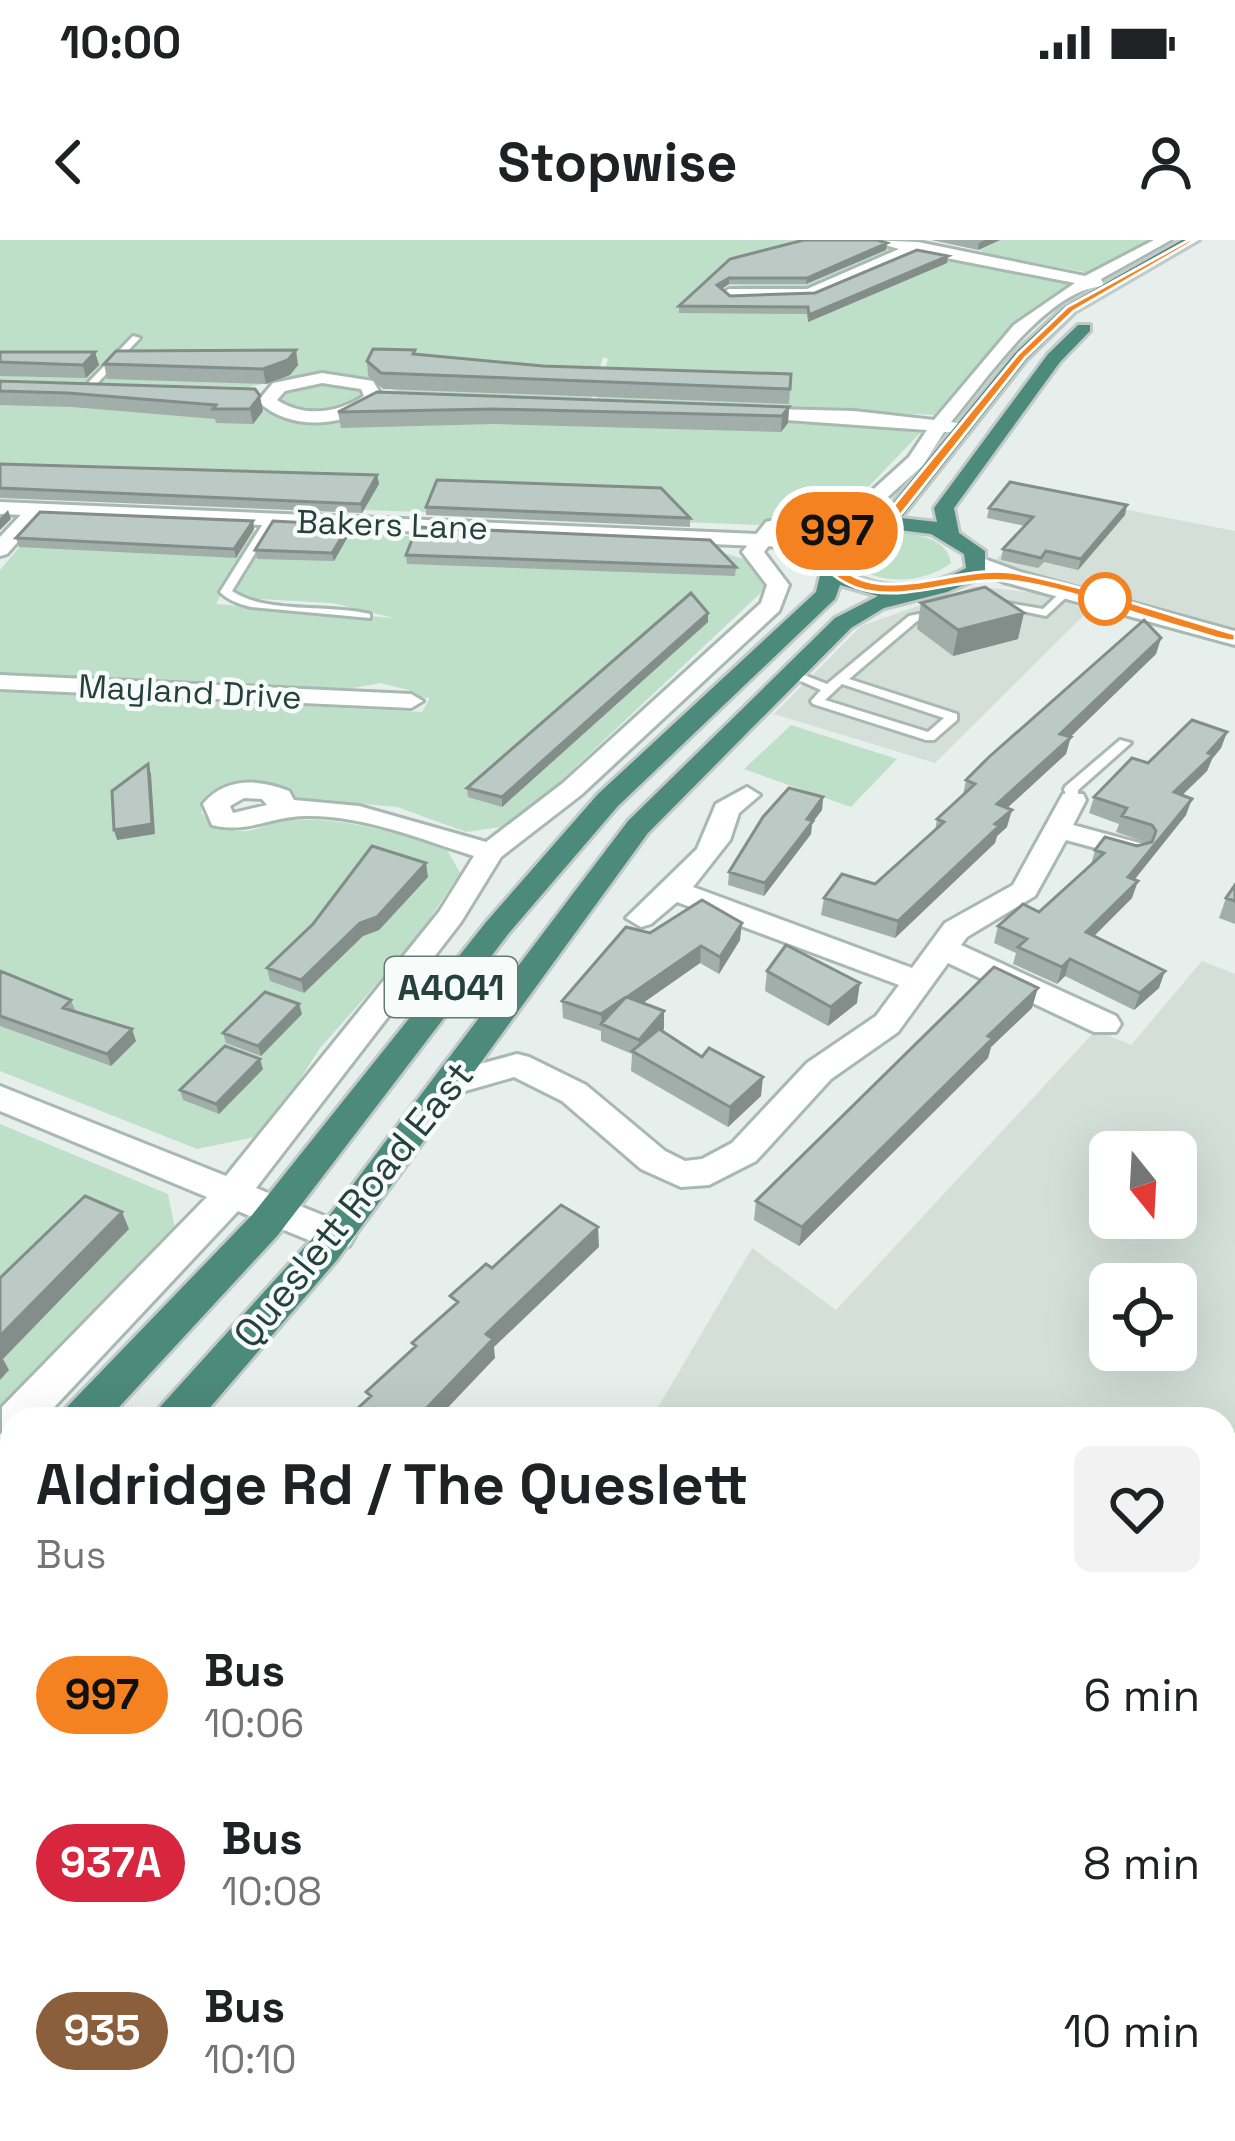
<!DOCTYPE html>
<style>
body{margin:0;font-family:"Space Grotesk",sans-serif;background:#f2f2f2;color:#202124;height:100vh;display:flex;flex-direction:column;font-size:45px;white-space:nowrap}
*{box-sizing:border-box;margin:0}
p{font-size:39px;color:#757577}
.icon{flex:none;width:66px;height:66px;fill:none;stroke:currentColor;stroke-width:2;stroke-linecap:round;stroke-linejoin:round}
.map{position:relative;flex:1;overflow:hidden}
.panel{position:absolute;left:0px;top:1167px;width:1236px;height:735px;display:flex;flex-direction:column;background:#fff;border-radius:36px 36px 0 0;box-shadow:0 12px 48px #0002}
.panel>*{flex:none}
.badge{padding:0 24px;border-radius:39px;font-size:42px;line-height:78px}
.needle{width:78px;rotate:162deg}
.buttons{position:absolute;left:1089px;top:891px;display:grid;gap:24px}
.buttons a{display:grid;place-items:center;width:108px;height:108px;border-radius:18px;background:#fff;box-shadow:0 12px 48px #0002;font-size:60px}
.map>.badge{position:absolute;translate:-50% -50%;box-shadow:0 0 0 6px #fff}
.round{display:grid;place-items:center;flex:none;width:126px;height:126px;border-radius:18px;background:#f2f2f2}
.overview{display:flex;align-items:center;justify-content:space-between;height:204px;padding:0 36px}
h1{font-size:57px;font-weight:800;line-height:90px}
ul{padding:0;list-style:none}
li{display:flex;align-items:center;gap:36px;height:168px;padding:0 36px}
li div{flex:1}
li b{display:block;font-size:45px}
li em{font-style:normal}
li .badge{min-width:132px;font-weight:700;text-align:center}
.status{display:flex;justify-content:space-between;align-items:center;height:84px;padding:0 60px;background:#fff;direction:ltr}
.status svg{height:33px;fill:currentColor}
header{display:flex;justify-content:space-between;align-items:center;height:156px;padding:0 36px;background:#fff;font-size:54px;font-weight:800}
.map>svg:first-child{display:block}
.built{fill:#d4dfda;fill-rule:evenodd}
.green{fill:#bfe0c8}
.lines{fill:none;stroke-linecap:round;stroke-linejoin:round}
.service-casing{stroke:#a8b8b2;stroke-width:6}
.minor-casing{stroke:#a8b8b2;stroke-width:6}
.tertiary-casing{stroke:#a8b8b2;stroke-width:6}
.trunk-casing{stroke:#c2cac8;stroke-width:6}
.service{fill:#fff;fill-rule:evenodd}
.minor{fill:#fff;fill-rule:evenodd}
.tertiary{fill:#fff;fill-rule:evenodd}
.trunk{fill:#4c8a7c;fill-rule:evenodd}
.wall{fill:#a1aea9}
.shaded-wall{fill:#838d89}
.building{fill:#bbcac4;stroke:#838d89;stroke-width:3}
.line{fill:#f58220;stroke:#fff;stroke-width:3}
.stop-dot{fill:#fff;stroke:#f58220;stroke-width:6}
.labels{text-anchor:middle;stroke-width:9;stroke-linejoin:round;paint-order:stroke}
.far-street-label{font-size:33px;fill:#24423a;stroke:#f7fbf9}
.shield{fill:#f7fbf9;stroke:#637a73;stroke-width:3}
.shield-label{font-size:36px;font-weight:bold;fill:#24423a}
.street-label{font-size:39px;fill:#24423a;stroke:#f7fbf9}
</style>
<div class="status"><b>10:00</b><svg viewBox="0 0 49 12"><path d="M0 12V9h3v3zM5 12V6h3v6zM10 12V3h3v9zM15 12V0h3v12zM26 1h20v11H26zM47 4h2v5h-2z"/></svg></div>
<header><svg class="icon" aria-label="back" viewBox="0 0 24 24"><path d="M15 5l-7 7 7 7"/></svg>Stopwise<svg class="icon" aria-label="person" viewBox="0 0 24 24"><circle cx="12" cy="8" r="4"/><path d="M4 21q1-7 8-7t8 7"/></svg></header>
<div class="map">
<svg width="1235" height="1901" viewBox="0 0 1235 1901">
<rect width="100%" height="100%" fill="#e6efeb"/>
<path class="built" d="M1076,260L1235,291V388L993,323L1021,291Z
M975,346L1045,354L1089,370L935,523L774,474L861,386Z
M1202,721L1235,734V1901H138L147,1890H1224V1179H651L752,1008L836,1070L1096,790L1131,805ZM1110,912H1176V978H1110ZM1110,1044H1176V1110H1110Z"/>
<path class="green" d="M0,0H846L894,8L801,49L725,45L719,53L805,59L928,13L1072,43L1012,84L934,175L597,160L608,119L603,117L591,160L398,152L364,137L337,133L304,134L249,147L96,143L129,101L87,143L0,139Z
M977,0H1151L1090,33L986,14L975,7Z
M316,140L354,146L361,155C339,178 303,173 276,162L274,155Z
M0,151L259,170L304,179L381,165L894,182L923,190L853,263L760,285L0,256Z
M269,290L709,309L744,319L769,345L514,585L466,592L397,567L295,558L276,545L254,543L211,554L201,572C210,586 226,590 242,591C259,591 272,581 288,580C343,577 393,592 446,608L460,633L415,701L320,808L284,864L255,897L197,909L0,831V450L422,472L430,458L410,456L409,450L380,443L348,449L0,433V330L32,292L258,291L216,364L394,378L332,363L241,358L233,351Z
M893,293C916,294 947,297 951,323C921,346 872,345 845,319L843,307L856,297Z
M791,485L897,519L851,567L744,529Z
M0,884L168,954L176,994L0,1175Z
M1235,1190V1359L1224,1351V1191Z"/>
<g class="lines">
<defs>
<path id="service" d="M133,96L140,98L91,150H85V146Z
M271,276L276,279L232,351C265,374 330,364 370,374V378L251,367C240,364 229,361 220,352L266,279Z
M1066,347L1075,349L1046,376L989,364L995,361L1043,369Z
M939,370L943,371V375L917,381L849,439L957,474V480L934,500H926L813,464L811,461L821,450L785,434L791,430L827,444L909,376ZM842,444L944,478L928,492L825,460Z
M1120,500L1131,503L1078,550V563H1068L1064,549L1066,546Z
M0,1547L12,1555V1588L0,1580Z
M223,1890H251L253,1901H223Z
M400,1890H428L432,1901H402Z"/>
<path id="minor" d="M868,0L918,2L1085,36L1154,0H1171L1101,39L1104,46C1047,49 986,140 951,182L963,184V192H944L923,225L879,265L780,290L764,312L789,345L779,371L581,555L501,617L461,682L256,948L349,986L355,996L349,1006L336,1010L323,1006L238,971L43,1179H12V1195L2,1191V1167L207,957L0,871V846L226,936L439,672L474,616C420,599 363,575 306,576C271,576 248,594 212,585L203,564C225,537 259,539 289,551L294,560L359,566L486,602L563,543L761,363L767,345L742,312L766,282L865,257L909,217L927,190L743,177L737,176V168L854,171L934,180L1014,85L1075,43L916,12L814,56L729,59L721,54L729,49H807L899,9ZM244,558L262,559L267,565L233,573L230,566Z
M322,133L373,141L383,158C352,187 289,193 258,161L273,143ZM322,143L361,149L364,156C338,173 304,178 277,160L285,151Z
M29,266L46,270L7,314L0,316V297Z
M0,435L411,454L423,461L411,468L0,449Z
M747,547L760,555L739,573L730,600L693,647L912,728L945,683L1013,645L1063,554H1083L1086,560L1073,585L1143,604L1147,610L1143,616L1133,618L1066,600L1035,656L967,697L961,705L1116,776L1121,784L1116,792H1094L948,723L898,792L831,839L756,921L709,945L681,947L641,929L562,861L514,837L451,855L439,851L434,843L439,835L517,814L529,817L586,845L665,911L685,921L702,919L732,903L807,823L876,776L899,745L677,662L651,684L641,687L626,678L697,609L716,564Z
M12,1428V1483L0,1488V1432Z"/>
<path id="tertiary" d="M0,262L784,295L825,292L835,298L825,304L784,307L0,274Z
M979,317L1020,332L1235,391V405L1004,342L971,328L968,323Z"/>
<path id="trunk" d="M1182,0H1199L1075,72L1027,119L901,278L937,282L934,268L1048,114L1078,85H1090V91L1060,122L954,268L959,293L985,311V336L947,352L884,368L851,388L648,593L337,1020L200,1179H154L160,1167L311,1000L628,581L835,378L878,356L840,345L835,359L618,566L509,693L278,995L108,1179H61L67,1167L252,975L487,681L598,554L816,352L821,331L808,312L830,287L887,270L1015,113L1065,66ZM883,288L931,294L964,314L966,328C924,352 860,355 830,312L845,296Z
M12,1234V1281L0,1285V1238Z
M12,1325V1375L0,1379V1330Z"/>
</defs>
<use href="#service" class="service-casing"/>
<use href="#minor" class="minor-casing"/>
<use href="#tertiary" class="tertiary-casing"/>
<use href="#trunk" class="trunk-casing"/>
<use href="#service" class="service"/>
<use href="#minor" class="minor"/>
<use href="#tertiary" class="tertiary"/>
<use href="#trunk" class="trunk"/>
</g>
<path class="wall" d="M931,0H1000L978,10Z
M886,10L806,44H729L722,49L730,56L815,53L947,23L808,82L807,74L679,73V66L730,19Z
M0,112H95L99,125L86,138L0,136Z
M416,114L790,149L789,164L383,149L368,136L367,121Z
M104,124L298,125L290,135L266,144L107,139Z
M0,141L263,171L253,184L216,183L215,179L72,167L0,165Z
M377,152L789,167L788,183L781,192L494,184L341,188L338,172Z
M0,224L377,235L379,244L362,273L0,258Z
M426,267L690,278V287L426,275Z
M989,268L1125,275L1078,330L1044,322L1038,328L1001,320L1003,309L1025,286L987,278Z
M253,281L254,289L236,318L19,307L16,298Z
M349,285L350,293L334,321L257,319L255,310Z
M406,315L736,327L735,336L407,324Z
M921,363L1018,399L953,416L917,389Z
M708,373V382L502,567L468,557L467,548Z
M1161,398L1156,414L1070,497L1066,514L1007,568V587L997,596L995,603L895,698L821,675L824,658L875,644L935,591L937,579L963,555L966,540Z
M1227,492L1221,508L1212,519L1207,531L1182,555L1186,575L1134,640L1132,658L1094,696L1159,748L1134,770L1065,736L1057,744L1013,724L1016,713L994,703L998,686L1039,672L1091,625L1095,610L1148,603L1116,592L1119,584L1089,573L1094,557L1148,523Z
M823,557L822,570L812,583L811,594L764,656L728,645L729,632Z
M428,637L379,690L363,696L304,753L270,741L267,728Z
M1235,645V684L1219,678L1226,658Z
M650,693L740,700L719,734L700,723L643,763L664,771L662,791L761,856L728,887L631,831L632,814L601,801V791L563,778L562,761Z
M0,731L71,760L76,772L136,801L111,826L0,786Z
M767,731L857,763L828,786L765,751Z
M299,764L302,774L261,816L226,803L223,793Z
M1032,768L991,807L988,818L799,1006L754,980L756,961Z
M263,829L219,874L183,860L180,850Z"/>
<path class="shaded-wall" d="M985,0H1000L978,10L979,3Z
M887,3L886,10L806,44L807,38Z
M948,16L947,23L808,82L809,75Z
M729,38V44L717,52V45Z
M296,110L298,125L290,135L266,144L263,129Z
M95,112L99,125L86,138L83,125Z
M260,156L263,171L253,184L250,169Z
M789,167L788,183L781,192L782,176Z
M377,235L379,244L362,273L361,264Z
M1127,265L1125,275L1078,330L1081,319Z
M8,270L11,279L0,290V278Z
M253,281L254,289L236,318L234,309Z
M349,285L350,293L334,321L332,313Z
M708,373V382L502,567V557Z
M1024,373L1018,399L953,416L958,390Z
M1161,398L1156,414L1056,511L1060,494Z
M1227,492L1221,508L1212,519L1207,531L1168,569L1174,552Z
M1071,497L1066,514L993,581L997,564Z
M148,524L151,534L155,594L117,600L114,590Z
M823,557L822,570L812,583L811,594L764,656L765,643Z
M1192,559L1186,575L1123,654L1128,637Z
M1012,570L1007,587L997,596L995,603L895,698L898,681Z
M426,623L428,637L379,690L363,696L304,753L301,740Z
M1138,641L1132,658L1081,709L1086,692Z
M742,683L740,700L719,734L720,717Z
M701,706L700,723L627,774V757Z
M1070,719L1065,736L1057,744L1062,727Z
M1165,731L1159,748L1134,770L1140,753Z
M860,743L857,763L828,786L831,767Z
M1038,748L1032,768L991,807L988,818L799,1006L802,987L988,796Z
M626,757L602,784L601,774Z
M299,764L302,774L261,816L258,806Z
M664,771V789L639,817V800Z
M132,789L136,801L111,826L107,814Z
M260,819L263,829L219,874L216,864Z
M763,837L761,856L728,887L730,867Z
M122,972L129,989L3,1119L9,1130L0,1140V1096Z
M598,987L599,1007L494,1107L495,1118L437,1179H416L486,1094Z
M0,1637L12,1653V1680L0,1690Z"/>
<path class="building" d="M804,0H877L887,3L807,38H729L717,45L730,56L815,53L917,10L948,16L809,75L808,67L679,66L730,19Z
M373,109L415,110L413,114L543,126L791,134L790,149L381,133L367,121Z
M296,110L288,120L263,129L104,124L116,111Z
M0,112H95L83,125L0,122Z
M0,141L255,149L260,156L250,169H213L216,165L68,153L0,151Z
M377,152L789,167L782,176L494,169L338,172Z
M0,224L377,235L361,264L0,248Z
M437,240L661,248L690,278L426,267Z
M1010,242L1127,265L1081,319L1046,311L1041,318L1003,309L1033,277L989,268Z
M40,272L253,281L234,309L16,298Z
M273,281L349,285L332,313L255,310Z
M417,287L710,300L736,327L406,315Z
M985,347L1024,373L958,390L921,363Z
M691,353L708,373L502,557L467,548Z
M1144,380L1161,398L1060,494L1071,497L997,564L1012,570L995,584L999,586L898,681L824,658L842,634L875,644L944,582L937,579L975,544L966,540L989,517Z
M1192,480L1227,492L1208,513L1213,515L1174,552L1192,559L1128,637L1138,641L1086,692L1165,731L1140,753L1070,719L1062,727L1018,707L1027,699L998,686L1023,664L1039,672L1104,613L1095,610L1105,597L1137,606L1152,602L1156,591L1152,585L1122,576L1127,568L1094,557L1132,518L1148,523Z
M148,524L152,584L114,590L112,551Z
M789,548L823,557L807,579L813,581L765,643L729,632L763,577Z
M372,606L426,623L377,677L360,683L301,740L267,728L313,684Z
M1235,645V661L1226,658Z
M702,660L742,683L720,717L701,706L627,757L664,771L639,800L601,784L626,757L601,774L562,761L626,687L650,693Z
M786,705L860,743L831,767L767,731Z
M994,727L1038,748L988,796L993,798L802,987L756,961Z
M0,731L71,760L63,768L132,789L107,814L0,776Z
M265,752L299,764L258,806L223,793Z
M659,789L702,817L709,808L763,837L730,867L632,811Z
M225,806L260,819L216,864L180,850Z
M85,956L122,972L0,1096V1038Z
M561,965L598,987L486,1094L493,1099L416,1179H346L371,1156L366,1152L416,1106L412,1103L458,1062L450,1056L486,1024L492,1028Z
M12,1487V1503L4,1495Z
M0,1643L10,1657L0,1666Z"/>
<path class="line" d="M1189,0H1196L1074,71L1025,118L899,277L842,294L830,301L826,312C873,377 954,321 1017,333C1092,348 1166,374 1235,394V401C1223,402 1204,394 1187,389C1136,375 1057,345 1008,341C939,335 864,387 812,312L820,295L889,271L1018,114L1067,67Z"/>
<circle class="stop-dot" cx="1105" cy="359" r="24"/>
<g class="labels">
<g class="far-street-label">
<text transform="translate(392 284) rotate(2)" y="12">Bakers Lane</text>
<text transform="translate(190 451) rotate(3)" y="12">Mayland Drive</text>
</g>
<rect class="shield" x="385" y="717" width="132" height="60" rx="9"/>
<g class="shield-label">
<text x="451" y="760">A4041</text>
</g>
<g class="street-label">
<text transform="translate(353 964) rotate(-51)" y="14">Queslett Road East</text>
</g>
</g>
</svg>
<div class="buttons">
<a><svg class="needle" viewBox="-14 -14 28 28"><path d="M0-13l5 13h-10z" fill="#e53935"/><path d="M0 13l5-13h-10z" fill="#757577"/></svg></a>
<a><svg class="icon" aria-label="locate" viewBox="0 0 24 24"><circle cx="12" cy="12" r="6"/><path d="M12 2v4M12 18v4M2 12h4M18 12h4"/></svg></a>
</div>
<b class="badge" style="left:837px;top:291px;background:#f58220;color:#111">997</b>
<section class="panel">
<div class="overview"><div><h1>Aldridge Rd / The Queslett</h1><p>Bus</p></div><a class="round"><svg class="icon" aria-label="heart" viewBox="0 0 24 24"><path d="M12 20l-8-8c-3-5 5-10 8-4 3-6 11-1 8 4z"/></svg></a></div>
<ul>
<li><span class="badge" style="background:#f58220;color:#111">997</span><div><b>Bus</b><p>10:06</p></div><em>6 min</em></li>
<li><span class="badge" style="background:#d7263d;color:#fff">937A</span><div><b>Bus</b><p>10:08</p></div><em>8 min</em></li>
<li><span class="badge" style="background:#8b5e3c;color:#fff">935</span><div><b>Bus</b><p>10:10</p></div><em>10 min</em></li>
</ul>
</section>
</div>
